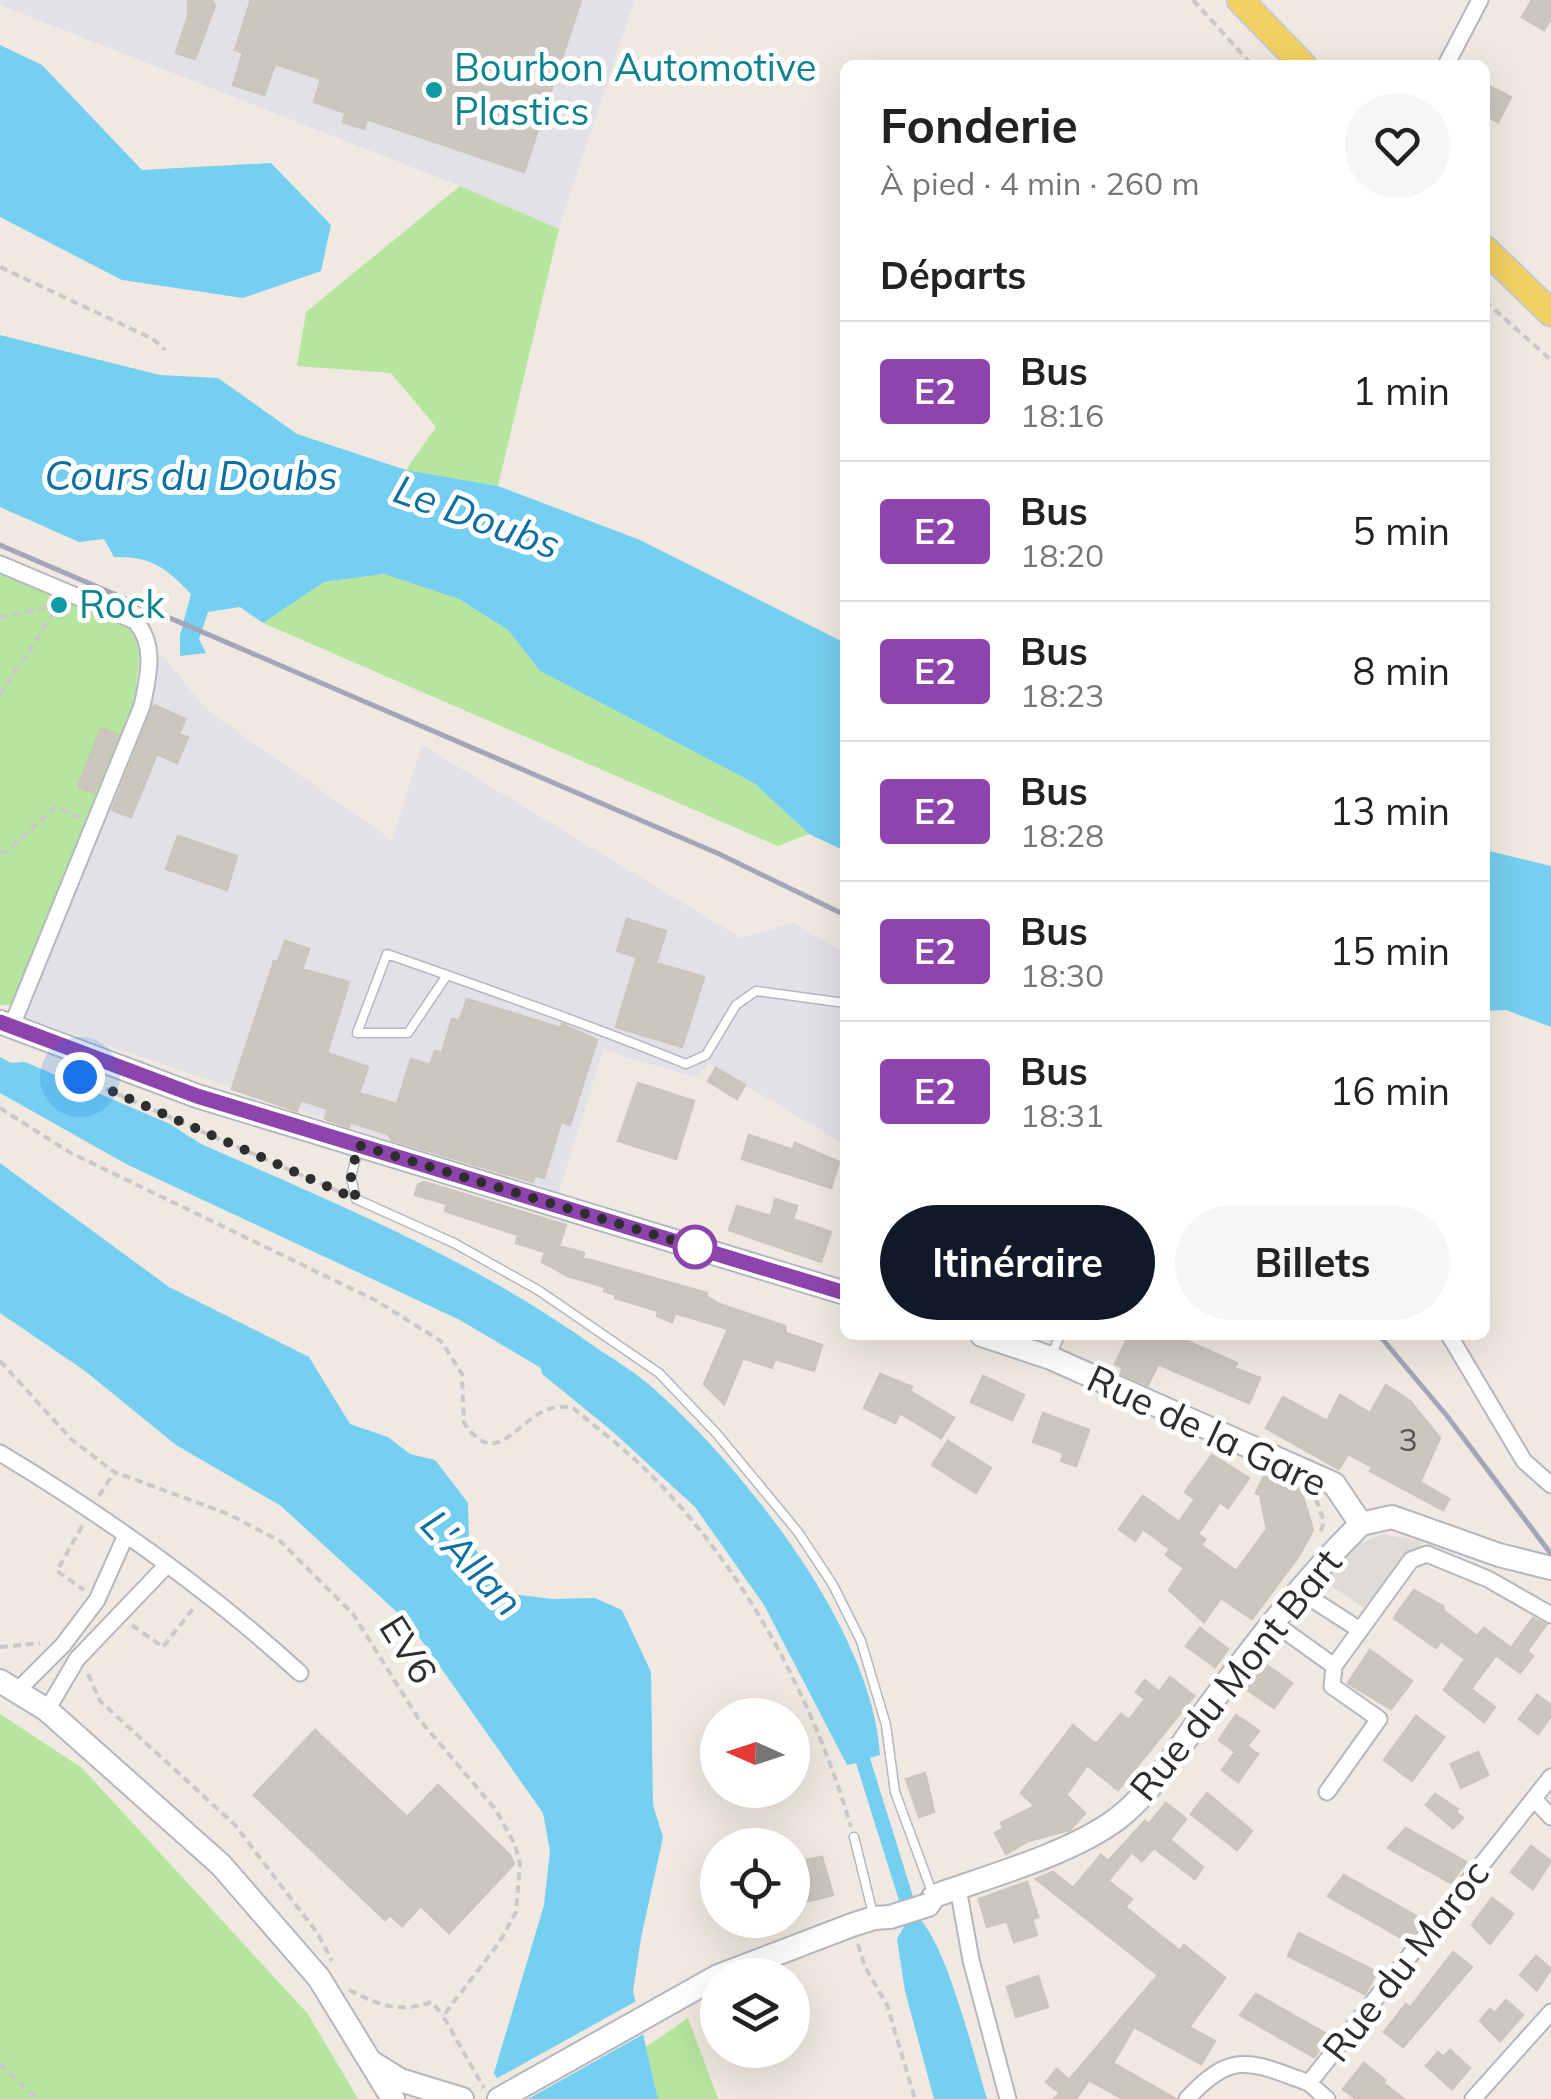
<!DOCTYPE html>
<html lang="fr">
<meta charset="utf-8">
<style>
body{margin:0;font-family:Mulish,sans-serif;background:#f6f6f6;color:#222;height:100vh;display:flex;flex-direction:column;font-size:38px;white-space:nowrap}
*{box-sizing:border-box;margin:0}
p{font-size:32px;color:#767676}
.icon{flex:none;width:55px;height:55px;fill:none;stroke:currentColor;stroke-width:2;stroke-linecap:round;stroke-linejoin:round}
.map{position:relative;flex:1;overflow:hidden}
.sheet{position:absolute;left:840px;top:60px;width:650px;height:1280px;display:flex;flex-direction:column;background:#fff;border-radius:15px;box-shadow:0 10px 40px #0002}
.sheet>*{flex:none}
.badge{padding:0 20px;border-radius:8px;font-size:35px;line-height:65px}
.needle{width:65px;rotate:273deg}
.controls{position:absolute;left:700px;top:1698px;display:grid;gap:20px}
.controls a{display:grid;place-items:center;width:110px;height:110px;border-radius:50%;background:#fff;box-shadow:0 10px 40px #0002;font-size:50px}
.you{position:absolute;width:50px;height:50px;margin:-25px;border:8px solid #fff;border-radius:50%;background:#1a73e8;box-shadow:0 0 0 15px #1a73e833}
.map>.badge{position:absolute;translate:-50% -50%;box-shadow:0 0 0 5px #fff}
h2{padding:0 40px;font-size:38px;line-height:90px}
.round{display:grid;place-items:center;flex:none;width:105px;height:105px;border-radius:52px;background:#f6f6f6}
.summary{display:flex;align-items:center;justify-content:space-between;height:170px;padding:0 40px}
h1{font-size:48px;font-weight:700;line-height:75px}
.primary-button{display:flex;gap:20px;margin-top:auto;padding:20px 40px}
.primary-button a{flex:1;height:115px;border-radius:60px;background:#111827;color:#fff;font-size:40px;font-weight:700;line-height:115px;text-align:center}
.primary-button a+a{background:#f6f6f6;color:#222}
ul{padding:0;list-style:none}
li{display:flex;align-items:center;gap:30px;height:140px;padding:0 40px;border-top:2px solid #e0e0e0}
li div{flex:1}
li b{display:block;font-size:38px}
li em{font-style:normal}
li .badge{min-width:110px;font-weight:700;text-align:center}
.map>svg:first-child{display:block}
.industrial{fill:#e3e1e8}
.green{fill:#b6e59e}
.plaza{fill:#dfdcd8}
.water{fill:#75cff0}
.pier{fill:#efe9e1}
.building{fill:#cbc7bf;stroke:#cbc5ba;stroke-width:2.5}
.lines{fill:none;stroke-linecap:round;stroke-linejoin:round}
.lane-casing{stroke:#b4b7c1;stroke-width:11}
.street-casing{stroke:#b4b7c1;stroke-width:19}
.secondary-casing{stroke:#b4b7c1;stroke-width:26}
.primary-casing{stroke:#c9c9c9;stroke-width:29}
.path{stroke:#c9c9c9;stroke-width:4;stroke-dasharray:8 5;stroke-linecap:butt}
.lane{stroke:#fff;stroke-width:8}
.street{stroke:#fff;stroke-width:15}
.secondary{stroke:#fff;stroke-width:22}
.primary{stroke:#f2d163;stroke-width:25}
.rail{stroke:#a3a6b8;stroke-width:5}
.secondary-bridge-casing{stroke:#b4b7c1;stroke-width:26;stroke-linecap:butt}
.secondary-bridge{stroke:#fff;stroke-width:22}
.line-casing{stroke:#fff;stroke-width:22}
.line{stroke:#8e44ad;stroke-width:15}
.walk{stroke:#2e2e2e;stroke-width:10;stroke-dasharray:0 18}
.culture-dot{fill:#0f9aa8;stroke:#fff;stroke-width:4}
.stop-dot{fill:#fff;stroke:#8e44ad;stroke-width:5}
.labels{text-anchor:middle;stroke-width:10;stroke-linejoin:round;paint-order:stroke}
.number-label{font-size:32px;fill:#555452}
.culture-label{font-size:38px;fill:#0d838f;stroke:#fff;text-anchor:start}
.street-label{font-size:38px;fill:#2e2e2e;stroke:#fff}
.water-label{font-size:40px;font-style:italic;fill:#0d6fa3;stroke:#fff}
</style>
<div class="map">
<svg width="1551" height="2099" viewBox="0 0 1551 2099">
<rect width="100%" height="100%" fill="#efe9e1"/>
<path class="industrial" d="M0,0H635L559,229L460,186L0,5Z
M161,654L208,711L392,840L422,745L741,938L793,923L845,953V1145L708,1063L698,1078L603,1050L559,1192L364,1132L23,1017L143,730Z"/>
<path class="green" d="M460,186L559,229L498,486L406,470L436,427L391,373L297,366L306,312Z
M0,568L133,628L140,655L134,704L14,1004L0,1005Z
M384,574L459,599L508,630L540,671L754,783L809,834L778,846L263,623L324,582Z
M0,1714L82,1768L308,2014L358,2099H0Z
M688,2018L718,2099H658L646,2047Z"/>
<path class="plaza" d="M1382,1534L1421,1541L1420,1548L1405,1555L1364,1608L1327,1583V1576L1356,1545Z"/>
<path class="water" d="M0,45L42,65L142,170L271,163L331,225L321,271L243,298L122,280L0,217Z
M0,335L160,375L218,378L297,434L406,470L498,486L640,540L845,643V851L809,834L754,783L540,671L508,630L459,599L384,574L324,582L263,623L240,607L208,612L199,639L206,653L180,656V635L191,594C166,568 152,556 114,557L104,539L79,542L0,507Z
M1485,850L1551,866V1027L1506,1010L1485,1011Z
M0,1057L11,1063L25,1062L170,1124L201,1144C335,1203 470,1258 591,1344C611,1358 634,1371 653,1388C710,1438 769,1509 810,1573C843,1626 876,1692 880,1755L870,1758L874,1771L920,1919C948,1950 974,2056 987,2099H934L905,1991L897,1939L906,1923L856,1763L847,1765L764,1605L695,1507L612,1431L542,1374L541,1368L460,1320L128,1165L0,1093Z
M0,1163L169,1287L309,1357L350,1424L388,1437L410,1454L435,1460L468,1503L469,1539L491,1573L512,1594L552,1599L595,1598L622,1610L651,1672L653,1805L663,1837L641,1938L633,1991L658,2099H508L494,2073L544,1905L550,1851L543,1813L410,1624L281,1506L176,1445L85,1371L0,1313Z"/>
<path class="pier" d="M640,1999L647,2032L528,2099H502L492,2081Z"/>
<path class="building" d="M188,0H212L215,6L195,59L176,53L188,17Z
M251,0H581L524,172L367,119L364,129L343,122L346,113L314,102L321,79L275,64L264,95L233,85L243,53L235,50Z
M1532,0H1551V19L1544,30L1522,17Z
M1485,84L1511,97L1498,122L1485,115Z
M154,705L185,719L179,734L188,737L177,763L157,754L131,817L112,810Z
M101,728L118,735L94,793L78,787Z
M178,836L237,856L227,890L166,869Z
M627,919L666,931L656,963L704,977L682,1047L616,1027L637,957L617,951Z
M285,941L309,949L302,969L349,982L327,1053L368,1067L359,1093L397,1104L411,1059L430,1065L435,1051L442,1053L452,1019L459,1021L467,999L561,1028L562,1024L597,1040L570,1125L561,1122L544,1178L535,1175L533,1182L392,1140L388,1134L350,1122L349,1127L325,1119L328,1109L301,1100L297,1111L232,1089L274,961L278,962Z
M716,1068L745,1085L737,1099L708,1081Z
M638,1083L694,1101L676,1159L618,1141Z
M749,1135L793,1150L795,1143L839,1162L831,1188L742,1159Z
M424,1182L566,1225L559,1246L584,1253L583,1258L707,1293L706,1296L719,1304L785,1326L786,1333L822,1345L814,1371L775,1359L772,1368L743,1358L724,1404L704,1384L728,1329L675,1313L672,1322L657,1316L658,1311L615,1298L616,1295L604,1291L605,1287L568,1276L542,1262L545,1252L516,1243L518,1235L445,1211L447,1204L415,1195L418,1185Z
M775,1199L797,1206L793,1219L831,1232L821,1262L729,1230L737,1206L771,1216Z
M1129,1335H1173L1237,1363L1234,1368L1260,1378L1249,1403L1158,1364L1148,1385L1121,1373L1123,1368L1115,1364Z
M880,1374L912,1387L910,1391L954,1418L941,1438L900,1413L895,1423L864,1408Z
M983,1376L1024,1395L1012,1420L971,1402Z
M1386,1385L1410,1401L1440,1438L1420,1482L1449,1499L1443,1510L1370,1471L1372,1467L1348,1454L1339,1469L1266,1428L1283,1397L1327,1421L1340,1395L1370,1413Z
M1043,1413L1089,1430L1076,1466L1061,1461L1064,1453L1033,1442Z
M948,1441L991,1468L976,1493L932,1465Z
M1212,1455L1249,1478L1228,1508L1220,1502L1198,1534L1205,1539L1201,1545L1236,1571L1267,1529L1260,1495L1256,1493L1266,1472L1300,1487L1313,1530L1298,1557L1252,1619L1221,1598L1204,1622L1169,1590L1184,1568L1166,1555L1170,1549L1143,1529L1135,1541L1119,1529L1143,1496L1179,1522L1195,1499L1185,1492Z
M1414,1590L1443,1606L1444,1611L1477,1636L1484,1628L1511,1648L1533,1618L1546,1625L1527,1651L1533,1656L1520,1673L1496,1655L1471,1689L1495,1707L1484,1722L1444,1690L1465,1659L1441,1641L1436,1648L1394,1618Z
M1200,1628L1228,1649L1215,1667L1186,1646Z
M1370,1650L1412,1681L1391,1709L1348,1683Z
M1264,1663L1292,1683L1274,1708L1246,1689Z
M1170,1677L1194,1696L1118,1790L1087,1765L1066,1795L1085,1813L1070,1830L1028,1841L1006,1854L995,1833L1004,1828L1001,1823L1035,1806L1021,1793L1073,1725L1094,1743L1098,1742L1121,1714L1129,1720L1145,1699L1136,1692L1145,1680L1159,1692Z
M1537,1695L1551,1705V1716L1538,1734L1519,1719Z
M1236,1715L1259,1731L1247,1746L1258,1754L1238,1782L1222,1770L1235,1752L1219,1740Z
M1416,1716L1444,1737L1412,1781L1384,1760Z
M315,1730L407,1817L438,1785L510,1855L514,1864L449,1933L421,1906L402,1926L390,1915L385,1920L254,1795Z
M1478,1752L1488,1775L1461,1788L1451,1764Z
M925,1773L934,1812L919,1817L906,1779Z
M1207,1793L1252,1831L1237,1850L1191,1814Z
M1435,1794L1458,1809L1456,1812L1463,1818L1453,1828L1426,1805Z
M1166,1803L1186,1819L1170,1840L1203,1867L1195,1879L1154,1848L1142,1861L1132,1852L1108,1881L1132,1899L1125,1907L1180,1951L1184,1945L1225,1978L1189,2027L1215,2041L1201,2064L1134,2027L1113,2063L1176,2099H1123L1089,2080L1076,2099H1054L1060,2093L1046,2082L1057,2069L1069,2080L1158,1975L1036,1879L1053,1872L1073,1888L1101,1855L1108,1861L1145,1821L1149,1824Z
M1406,1828L1466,1862L1451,1883L1388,1848Z
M1531,1846L1551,1861L1533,1889L1511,1872Z
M822,1857L833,1895L800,1903L796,1881L810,1877L807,1860Z
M1344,1875L1423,1920L1407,1941L1328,1896Z
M1027,1882L1038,1917L1032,1919L1037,1935L1014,1942L1007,1921L987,1927L979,1899Z
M1492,1898L1513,1914L1490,1944L1472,1925Z
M1299,1933L1377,1972L1365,1994L1288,1956Z
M1453,1952L1472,1967L1403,2047L1384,2032L1406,2004L1410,2008Z
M1536,1956L1551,1969L1537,1990L1520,1975Z
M1038,1976L1048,2007L1016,2017L1007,1987Z
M1256,1994L1330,2036L1314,2057L1240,2015Z
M1506,2000L1523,2015L1500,2041L1480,2021L1490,2009L1495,2013Z
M1450,2050L1470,2068L1452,2089L1426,2066L1438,2052L1443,2057Z
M1364,2063L1385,2080L1383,2083L1404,2099H1356L1343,2089Z"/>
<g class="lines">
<defs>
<path id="lane" d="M447,975L408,1033H357L387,954C487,989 587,1024 686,1064L706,1055L736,1005L756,991L845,1003
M358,1149L351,1177L356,1199L454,1243L538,1290L659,1373L717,1434L798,1532L833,1585L861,1641L886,1725L895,1792L932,1892
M1052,1354L1060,1335
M854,1837L873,1914"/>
<path id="street" d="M1446,65L1480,0
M0,564L135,621C157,645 148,678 142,706L11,1028
M1449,1335L1524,1461L1551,1485
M0,1453C106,1517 208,1589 300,1673
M1301,1592L1360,1630
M1274,1623L1334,1666
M1334,1666L1411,1560L1427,1554L1488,1579L1551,1615
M18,1690L63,1645L97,1600L126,1535
M47,1710L77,1659L167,1565
M1327,1792L1379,1719L1332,1686L1334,1666
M1534,1799L1551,1817
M958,1888L971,1960L1008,2099
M1309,2083L1327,2099
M1187,2099C1233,2049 1251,2062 1309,2083L1551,1777
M1473,2099L1551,2012"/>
<path id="secondary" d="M0,1022L197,1096L845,1293
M982,1335L1051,1358L1334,1484L1361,1524
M1361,1524L1392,1517L1499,1555L1551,1568
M0,1681L47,1710L221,1865L319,1978L393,2099
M928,1905L934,1896C990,1876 1070,1854 1117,1819C1152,1793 1183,1742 1209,1706C1256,1643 1305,1579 1361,1524
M721,1975L852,1925L874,1918L890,1917
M373,2063L400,2080L462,2099
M499,2099L718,1976"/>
<path id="primary" d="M1240,0L1303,65
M1485,249L1551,313"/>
</defs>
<use href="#lane" class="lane-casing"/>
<use href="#street" class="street-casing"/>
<use href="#secondary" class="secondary-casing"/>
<use href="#primary" class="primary-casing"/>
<path class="path" d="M1193,0L1252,65
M0,267L153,339L165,350
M1485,301L1551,360
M0,617L54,606
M0,695L59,605
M0,852L7,851L56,807L81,818
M58,1068L342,1193
M0,1108L69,1152L375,1300L441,1341L462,1374L464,1423C504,1481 522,1395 573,1408C598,1429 625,1449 649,1473C745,1569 813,1698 851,1827
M0,1361L71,1439L114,1472L228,1514L280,1541L353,1614L418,1718L496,1810L515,1845L520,1864L516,1912L499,1943L443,2016L484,2088
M99,1496L113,1474
M1316,1499L1324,1522L1319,1536
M82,1526L57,1571L84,1590
M132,1625L163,1647L195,1606
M0,1647L40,1643
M88,1674L100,1701L235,1825L318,1934L332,1961
M858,1944L865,1967L887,2005L915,2099
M349,1990C381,2006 398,2013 432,2002L443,2016
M0,2064L37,2099"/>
<use href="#lane" class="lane"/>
<use href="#street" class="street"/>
<use href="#secondary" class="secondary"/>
<use href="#primary" class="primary"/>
<path class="rail" d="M0,545L717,853L845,915
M1379,1335L1447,1416L1551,1554"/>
<defs>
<path id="secondary-bridge" d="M890,1917L928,1905"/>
</defs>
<use href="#secondary-bridge" class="secondary-bridge-casing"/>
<use href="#secondary-bridge" class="secondary-bridge"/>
</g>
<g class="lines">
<defs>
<path id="line" d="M0,1022L197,1096L845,1293"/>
</defs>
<use href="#line" class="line-casing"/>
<use href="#line" class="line"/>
<path class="walk" d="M80,1077L356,1199L351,1177L358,1145L695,1247"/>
</g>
<g class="culture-dot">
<circle cx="434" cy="90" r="10"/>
<circle cx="59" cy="605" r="10"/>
</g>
<circle class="stop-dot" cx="695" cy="1247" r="20"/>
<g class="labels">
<g class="number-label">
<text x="1408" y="1451">3</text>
</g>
<g class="culture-label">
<text x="454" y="81">Bourbon Automotive<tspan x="454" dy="44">Plastics</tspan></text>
<text x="79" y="618">Rock</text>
</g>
<g class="street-label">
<text transform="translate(1207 1431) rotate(25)" y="13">Rue de la Gare</text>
<text transform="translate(408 1650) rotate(58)" y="13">EV6</text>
<text transform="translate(1236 1675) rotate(-51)" y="13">Rue du Mont Bart</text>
<text transform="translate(1406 1961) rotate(-52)" y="13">Rue du Maroc</text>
</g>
<g class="water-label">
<text x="191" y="490">Cours du Doubs</text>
<text transform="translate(477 517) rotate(20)" y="14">Le Doubs</text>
<text transform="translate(472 1563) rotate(47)" y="14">L'Allan</text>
</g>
</g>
</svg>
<div class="controls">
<a><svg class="needle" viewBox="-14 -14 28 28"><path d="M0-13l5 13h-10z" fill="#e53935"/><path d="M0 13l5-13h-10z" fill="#767676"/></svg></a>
<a><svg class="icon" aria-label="locate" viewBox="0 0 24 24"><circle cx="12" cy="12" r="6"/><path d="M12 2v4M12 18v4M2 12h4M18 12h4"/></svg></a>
<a><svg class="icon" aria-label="layers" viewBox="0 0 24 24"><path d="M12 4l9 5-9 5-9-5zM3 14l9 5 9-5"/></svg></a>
</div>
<div class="you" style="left:80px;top:1077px"></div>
<section class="sheet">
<div class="summary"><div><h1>Fonderie</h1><p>À pied · 4 min · 260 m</p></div><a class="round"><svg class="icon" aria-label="heart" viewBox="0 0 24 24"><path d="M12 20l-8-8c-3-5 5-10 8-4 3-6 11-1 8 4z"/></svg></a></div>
<h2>Départs</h2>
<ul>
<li><span class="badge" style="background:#8e44ad;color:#fff">E2</span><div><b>Bus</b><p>18:16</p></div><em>1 min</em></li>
<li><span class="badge" style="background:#8e44ad;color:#fff">E2</span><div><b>Bus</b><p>18:20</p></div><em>5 min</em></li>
<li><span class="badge" style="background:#8e44ad;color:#fff">E2</span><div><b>Bus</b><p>18:23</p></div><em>8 min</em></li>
<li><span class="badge" style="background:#8e44ad;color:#fff">E2</span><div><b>Bus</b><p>18:28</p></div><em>13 min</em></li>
<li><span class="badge" style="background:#8e44ad;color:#fff">E2</span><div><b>Bus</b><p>18:30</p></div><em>15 min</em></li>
<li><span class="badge" style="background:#8e44ad;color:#fff">E2</span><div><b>Bus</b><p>18:31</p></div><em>16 min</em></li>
</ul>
<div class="primary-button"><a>Itinéraire</a><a>Billets</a></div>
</section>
</div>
